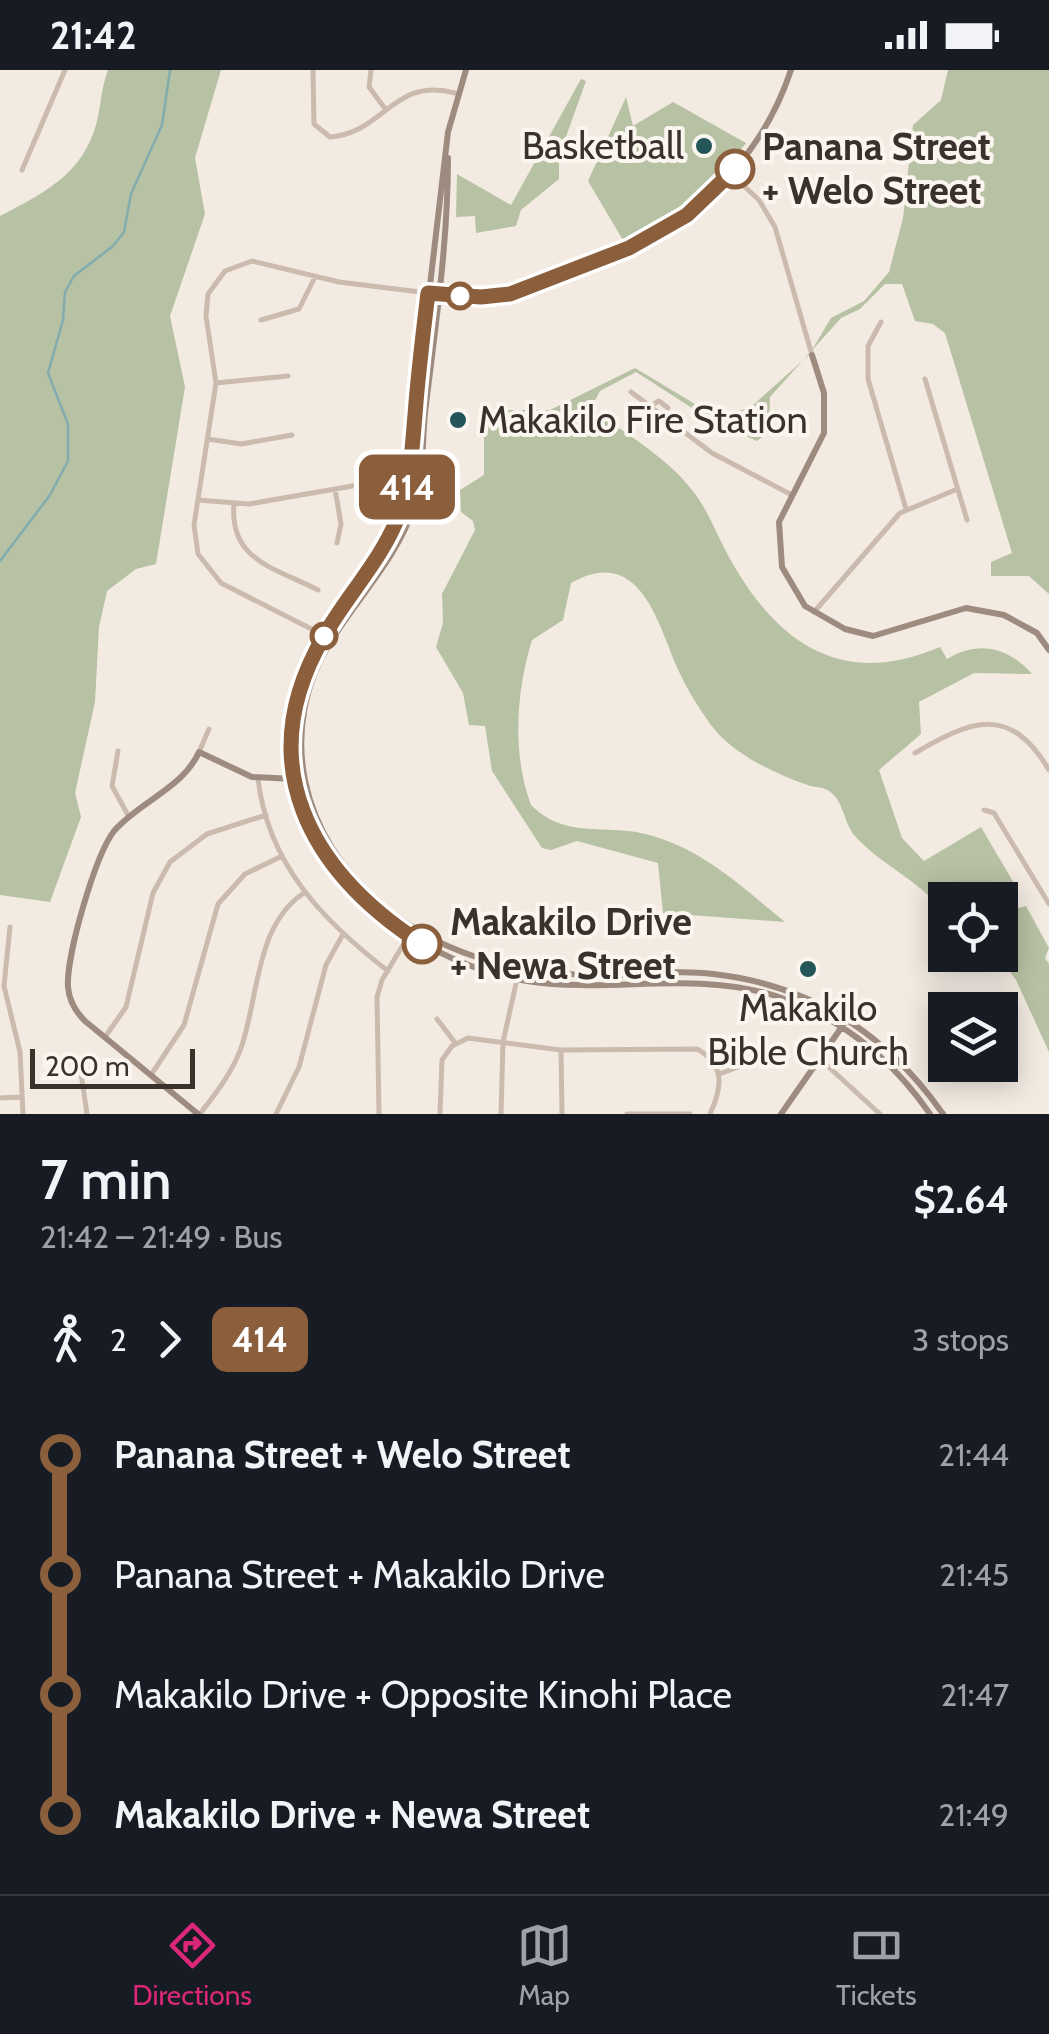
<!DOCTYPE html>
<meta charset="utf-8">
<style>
body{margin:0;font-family:Cabin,sans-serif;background:#242831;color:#f1f3f6;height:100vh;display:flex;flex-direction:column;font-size:38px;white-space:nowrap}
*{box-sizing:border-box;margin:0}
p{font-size:32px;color:#9ea1a6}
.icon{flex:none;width:55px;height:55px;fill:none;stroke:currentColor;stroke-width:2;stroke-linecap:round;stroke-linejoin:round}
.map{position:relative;height:1044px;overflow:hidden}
.drawer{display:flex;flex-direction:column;background:#171b24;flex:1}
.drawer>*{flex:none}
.badge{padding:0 20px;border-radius:15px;font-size:35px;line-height:65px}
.controls{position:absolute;left:928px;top:812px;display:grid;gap:20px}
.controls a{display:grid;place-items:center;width:90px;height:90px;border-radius:0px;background:#171b24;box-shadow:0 5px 25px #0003;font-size:50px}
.scale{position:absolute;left:30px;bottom:25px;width:165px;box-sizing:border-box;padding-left:10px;border:5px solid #3a312c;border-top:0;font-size:28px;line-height:35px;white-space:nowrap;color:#3a312c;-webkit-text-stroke:8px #faf5ef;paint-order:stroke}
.map>.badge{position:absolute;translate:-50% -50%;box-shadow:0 0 0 5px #fff}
.legs{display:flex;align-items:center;gap:15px;height:110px;padding:0 40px;font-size:32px}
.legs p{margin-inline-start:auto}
.headline{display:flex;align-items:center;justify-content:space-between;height:170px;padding:0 40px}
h1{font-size:55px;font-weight:600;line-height:75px}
ul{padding:0 40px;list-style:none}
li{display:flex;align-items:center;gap:35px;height:120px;font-size:38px}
li i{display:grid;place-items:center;width:15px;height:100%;margin:0 12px;background:currentColor}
li i::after{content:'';width:25px;height:25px;margin:-12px;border:8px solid;border-radius:50%;background:#171b24}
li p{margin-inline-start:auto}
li:first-child i{background:linear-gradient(#0000 50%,currentColor 0)}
li:last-child i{background:linear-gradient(currentColor 50%,#0000 0)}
.status{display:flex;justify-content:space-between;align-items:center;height:70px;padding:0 50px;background:#171b24;direction:ltr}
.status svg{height:28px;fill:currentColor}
.menu{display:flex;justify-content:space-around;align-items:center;height:140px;border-top:2px solid #363941;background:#171b24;font-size:28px;color:#9ea1a6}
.menu a{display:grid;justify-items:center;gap:5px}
.menu .on{color:#db2777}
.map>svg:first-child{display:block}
.green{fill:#b7c1a3}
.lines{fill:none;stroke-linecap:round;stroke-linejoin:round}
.stream{stroke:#83acae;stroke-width:2.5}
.street{stroke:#cbbbae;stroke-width:5}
.secondary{stroke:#9e8b80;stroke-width:6}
.line-1-casing{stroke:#fff;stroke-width:22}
.line-1{stroke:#8b5e3c;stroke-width:15}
.poi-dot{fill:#245559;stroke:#faf5ef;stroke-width:4}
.stop-1-dot{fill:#fff;stroke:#8b5e3c;stroke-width:5}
.labels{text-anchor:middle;stroke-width:8;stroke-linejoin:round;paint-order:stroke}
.poi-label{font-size:38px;fill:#3a312c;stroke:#faf5ef;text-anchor:end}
.stop-label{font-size:38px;font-weight:bold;fill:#3a312c;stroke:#faf5ef;text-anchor:start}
</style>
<div class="status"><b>21:42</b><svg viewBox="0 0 49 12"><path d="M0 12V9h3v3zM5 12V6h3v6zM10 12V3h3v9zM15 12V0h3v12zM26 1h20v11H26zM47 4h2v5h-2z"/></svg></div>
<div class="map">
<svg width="1049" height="1044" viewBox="0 0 1049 1044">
<rect width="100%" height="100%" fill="#f3ebe2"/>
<path class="green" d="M108,0H221L195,88L205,144L170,246L185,317L156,494L136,499L107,521L99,557L95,632L75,723L81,747L50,832L0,825V146C42,124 82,105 96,55C101,37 101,18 108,0Z
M948,0H1049V524L1029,506H991V492L1012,483L945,263L933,254L915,251L902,214H885L860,239L841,248L770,327L769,362L757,371L714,352L636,302L600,321L591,338C624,363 667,387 692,420C709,441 716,464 729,487C777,574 842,619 940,577L947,589C978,570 1008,577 1032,604L974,603L919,632L921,664L879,700L902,768L924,791L981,757L1018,820L1011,826L1018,838L1026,836L1049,878L1045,888L1049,894V982L1016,910L998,885L1000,830H945V839L938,835C914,808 879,793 855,766C843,753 845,732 829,721C822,716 815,718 808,715C775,704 731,683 711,655C698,637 685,616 676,595C657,549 638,475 571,513L563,550L532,570C516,622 512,684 531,735C568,772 609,751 656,767C709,784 743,818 785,852L663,843L658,793L577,771L551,780L542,778L492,701L485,656L469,655L463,623L436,577L443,553L442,524L475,460L473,451L461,442L460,420L484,405V340H550L635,298L705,340L727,346L752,336L809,285L831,248L864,231L889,202L903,148L913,55L941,30Z
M581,9L586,11L559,86V109L521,140L516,156L476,163L475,146L456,147L457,104L511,135Z
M626,27L633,56L673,32L746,73C712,117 674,147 624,172L588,111Z"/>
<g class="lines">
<path class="stream" d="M0,491L50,425L68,391V354L48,303L63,250L65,222L74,206L113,176L124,162L131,124L162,55L170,0"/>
<path class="street" d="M313,0L314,54L330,67C384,63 394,6 455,23
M371,0L369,17L386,40
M22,100L65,0
M731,104L759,130L775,157L812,285
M261,250L299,239L315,207
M881,252L868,276V309L906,439
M925,309L967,450
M216,313L288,306
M631,322L712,383L790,424
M650,336L659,331L668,338
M208,369L241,374L292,365
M335,419L341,454L337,473
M198,430L249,434L358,415
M234,434C229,491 276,498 318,520
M814,542L900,443L955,420
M327,567L221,513L198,484L194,455L216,313L206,246L208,224L225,201L252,191L339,212L428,223
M118,681L112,716L129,747
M199,682L209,659
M915,683C971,650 1010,634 1049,700
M258,709C268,794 323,851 388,901
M984,740L994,743L1049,834
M10,857L4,916L20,982L23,1044
M437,949L456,974
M105,967L126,937L153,823L170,792L207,764L266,745
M561,980L562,1044
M821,990L880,1044
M81,1003L87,1044
M719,1004L747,994
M151,1005L184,955L218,834L245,804L282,786
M0,1028L22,1027
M200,1044C216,1023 232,1003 241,978C259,927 255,855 304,823
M276,1044L299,997L326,895L342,866
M379,1044L377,927L382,910L409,865
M440,1044L442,990L452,976L468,968L561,980L697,979C726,995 722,1018 710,1044
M501,1044L503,972L517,909
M627,1044H690"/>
<path class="secondary" d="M466,0L448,62L405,428C380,502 312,557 295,635C265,778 398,889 527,911C610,924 694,900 776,926C840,947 892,989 930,1044
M448,88C448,174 435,259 425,343C422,374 424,404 415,433C400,484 361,524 333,568C274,660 301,768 383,836C450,891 530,907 616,905C648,904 681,900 713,904C812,915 887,964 943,1044
M437,224C495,230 525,218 579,198C679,159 755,107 791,0
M812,285L824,323V363L779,452L782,497L805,536L845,559L873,566L966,538L1004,545L1037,563L1049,580
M198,1044L85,951C76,942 69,931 68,917C66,886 95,786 114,761C139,732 183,718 199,682L252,707L295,709
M781,1044L848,948"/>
</g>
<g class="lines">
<defs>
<path id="line-1" d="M422,874C309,801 250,693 324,566C348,524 384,487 400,442C411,410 412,378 415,345C418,304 423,264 428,223L481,227L510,224L629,178L687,145L735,99"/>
</defs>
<use href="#line-1" class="line-1-casing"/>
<use href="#line-1" class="line-1"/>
</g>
<g class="poi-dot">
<circle cx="704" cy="76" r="10"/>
<circle cx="458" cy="350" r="10"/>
<circle cx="808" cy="899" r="10"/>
</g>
<g class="stop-1-dot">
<circle cx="735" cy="99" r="18"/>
<circle cx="460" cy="226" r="12"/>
<circle cx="324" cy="566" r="12"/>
<circle cx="422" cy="874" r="18"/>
</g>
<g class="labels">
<g class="poi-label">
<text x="684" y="89">Basketball</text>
<text x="478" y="363" text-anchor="start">Makakilo Fire Station</text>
<text x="808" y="951" text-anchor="middle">Makakilo<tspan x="808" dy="44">Bible Church</tspan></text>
</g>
<g class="stop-label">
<text x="762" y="90">Panana Street<tspan x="762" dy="44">+ Welo Street</tspan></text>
<text x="450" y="865">Makakilo Drive<tspan x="450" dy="44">+ Newa Street</tspan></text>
</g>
</g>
</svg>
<div class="controls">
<a><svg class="icon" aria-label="locate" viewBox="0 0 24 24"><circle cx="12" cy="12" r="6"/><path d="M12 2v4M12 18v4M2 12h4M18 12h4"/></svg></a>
<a><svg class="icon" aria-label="layers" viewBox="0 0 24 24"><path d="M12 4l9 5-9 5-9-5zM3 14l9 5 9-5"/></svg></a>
</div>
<div class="scale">200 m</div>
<b class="badge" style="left:407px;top:417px;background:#8b5e3c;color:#fff">414</b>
</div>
<section class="drawer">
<div class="headline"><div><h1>7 min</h1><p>21:42 – 21:49 · Bus</p></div><b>$2.64</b></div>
<div class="legs"><svg class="icon" aria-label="walk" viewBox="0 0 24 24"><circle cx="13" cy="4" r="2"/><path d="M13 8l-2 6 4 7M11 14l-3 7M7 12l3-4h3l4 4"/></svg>2<svg class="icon" aria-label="forward" viewBox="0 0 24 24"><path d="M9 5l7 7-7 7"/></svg><b class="badge" style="background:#8b5e3c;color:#fff">414</b><p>3 stops</p></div>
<ul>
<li><i style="color:#8b5e3c"></i><b>Panana Street + Welo Street</b><p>21:44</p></li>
<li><i style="color:#8b5e3c"></i><span>Panana Street + Makakilo Drive</span><p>21:45</p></li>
<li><i style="color:#8b5e3c"></i><span>Makakilo Drive + Opposite Kinohi Place</span><p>21:47</p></li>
<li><i style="color:#8b5e3c"></i><b>Makakilo Drive + Newa Street</b><p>21:49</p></li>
</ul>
</section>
<nav class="menu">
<a class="on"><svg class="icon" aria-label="directions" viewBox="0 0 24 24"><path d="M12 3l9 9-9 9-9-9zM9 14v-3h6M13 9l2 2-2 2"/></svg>Directions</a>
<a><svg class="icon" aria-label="map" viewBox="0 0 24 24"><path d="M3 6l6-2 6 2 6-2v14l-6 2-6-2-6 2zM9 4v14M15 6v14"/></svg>Map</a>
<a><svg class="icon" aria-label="tickets" viewBox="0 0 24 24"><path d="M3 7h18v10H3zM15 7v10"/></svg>Tickets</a>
</nav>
